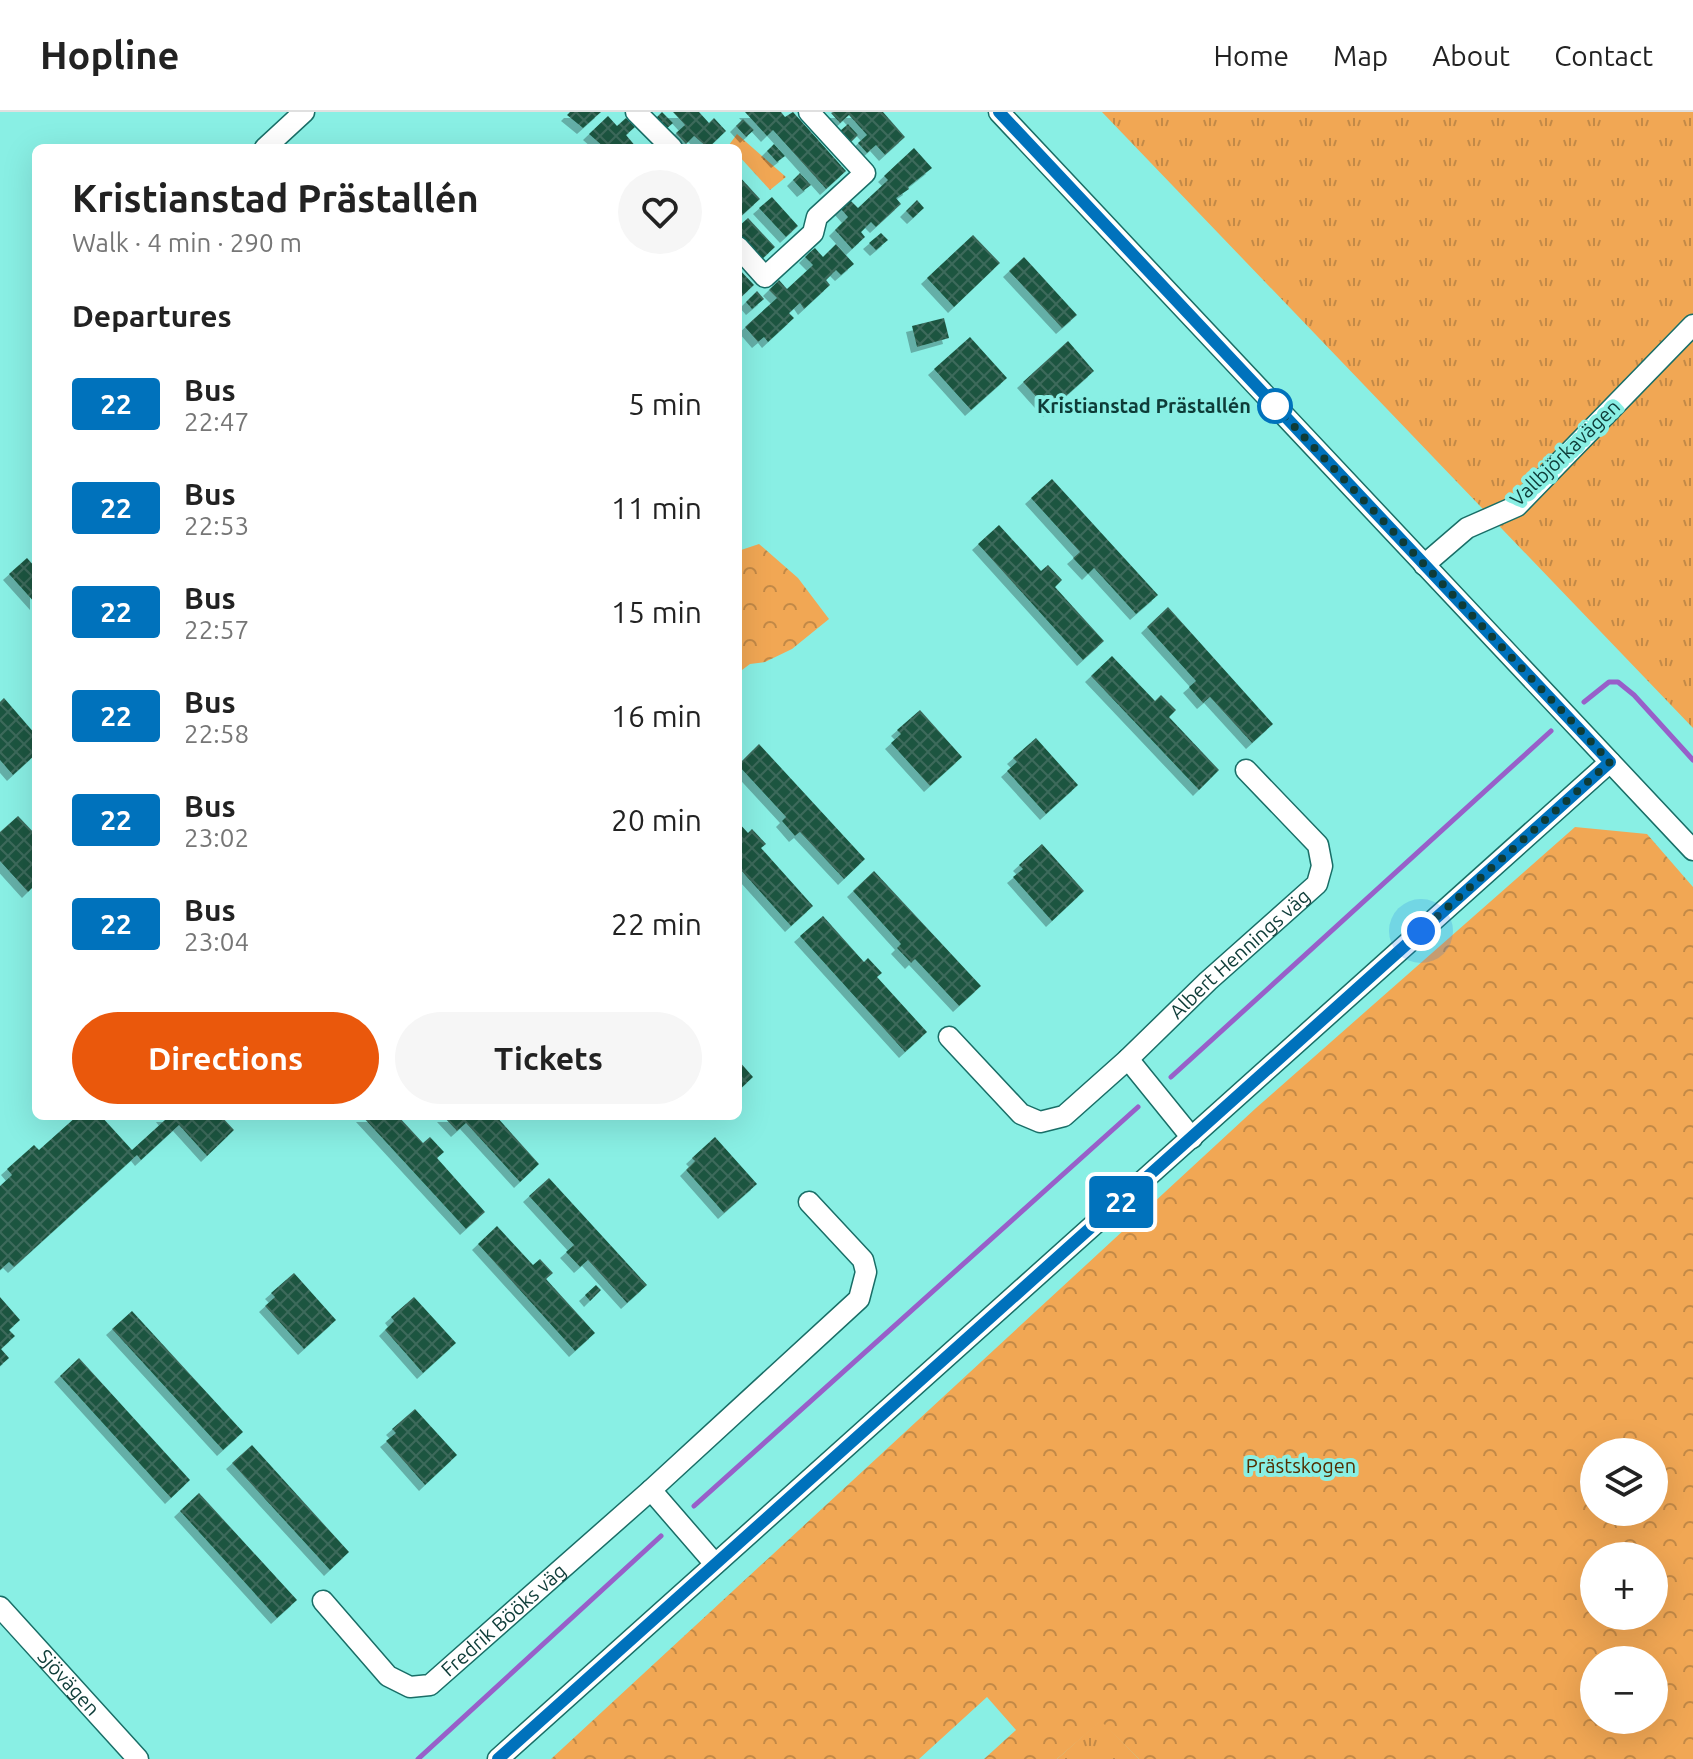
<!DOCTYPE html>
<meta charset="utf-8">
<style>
body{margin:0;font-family:Ubuntu,sans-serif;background:#f6f6f6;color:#222;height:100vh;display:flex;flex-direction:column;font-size:30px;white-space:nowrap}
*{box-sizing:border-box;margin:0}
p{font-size:26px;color:#767676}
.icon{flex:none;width:44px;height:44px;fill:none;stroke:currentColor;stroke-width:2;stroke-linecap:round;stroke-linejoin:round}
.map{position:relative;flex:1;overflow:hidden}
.sheet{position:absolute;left:32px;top:32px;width:710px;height:976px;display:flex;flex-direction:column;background:#fff;border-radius:12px;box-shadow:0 8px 32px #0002}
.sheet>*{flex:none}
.badge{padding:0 16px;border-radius:6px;font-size:28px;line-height:52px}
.fabs{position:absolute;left:1580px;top:1326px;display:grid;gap:16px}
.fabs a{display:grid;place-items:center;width:88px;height:88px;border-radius:50%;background:#fff;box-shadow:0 8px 32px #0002;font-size:40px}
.you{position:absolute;width:40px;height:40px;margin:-20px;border:6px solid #fff;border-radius:50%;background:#1a73e8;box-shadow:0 0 0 12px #1a73e833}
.map>.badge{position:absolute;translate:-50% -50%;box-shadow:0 0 0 4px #fff}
h2{padding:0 40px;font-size:30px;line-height:72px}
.round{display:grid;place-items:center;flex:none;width:84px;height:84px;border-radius:42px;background:#f6f6f6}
.summary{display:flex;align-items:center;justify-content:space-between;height:136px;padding:0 40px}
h1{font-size:38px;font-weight:600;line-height:60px}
.primary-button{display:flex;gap:16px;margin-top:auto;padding:16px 40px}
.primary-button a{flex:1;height:92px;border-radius:48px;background:#ea580c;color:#fff;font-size:32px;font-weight:600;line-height:92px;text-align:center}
.primary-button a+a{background:#f6f6f6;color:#222}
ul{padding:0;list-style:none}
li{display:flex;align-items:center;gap:24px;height:104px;padding:0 40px}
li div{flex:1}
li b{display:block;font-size:30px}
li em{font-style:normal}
li .badge{min-width:88px;font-weight:700;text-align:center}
header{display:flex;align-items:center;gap:48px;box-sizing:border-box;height:112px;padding:0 40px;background:#fff;border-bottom:2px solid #e0e0e0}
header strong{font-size:38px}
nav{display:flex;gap:44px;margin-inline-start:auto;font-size:28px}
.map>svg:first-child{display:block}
.grass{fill:url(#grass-tufts)}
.forest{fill:url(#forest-crowns);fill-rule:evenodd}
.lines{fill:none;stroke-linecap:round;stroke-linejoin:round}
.stream{stroke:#985fc9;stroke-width:5}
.building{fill:url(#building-cross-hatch);filter:url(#shadow)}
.minor-casing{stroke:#196e67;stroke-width:23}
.minor{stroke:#fff;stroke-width:20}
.line-casing{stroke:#fff;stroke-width:18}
.line{stroke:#0072bc;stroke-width:12}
.walk{stroke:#0e3c38;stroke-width:8;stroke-dasharray:0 14.4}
.stop-dot{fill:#fff;stroke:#0072bc;stroke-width:4}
.labels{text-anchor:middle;stroke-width:8;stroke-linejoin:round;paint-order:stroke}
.stop-label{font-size:20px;font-weight:bold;fill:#0e3c38;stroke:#89efe4;text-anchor:end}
.street-label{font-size:20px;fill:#0e3c38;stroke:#89efe4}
.park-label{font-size:20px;fill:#522e00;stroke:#89efe4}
</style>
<header>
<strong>Hopline</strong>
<nav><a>Home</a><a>Map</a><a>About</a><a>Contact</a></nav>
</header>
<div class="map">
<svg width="1693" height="1647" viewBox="0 0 1693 1647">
<defs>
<pattern id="grass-tufts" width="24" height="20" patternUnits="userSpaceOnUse" patternTransform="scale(2)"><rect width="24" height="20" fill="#f1a754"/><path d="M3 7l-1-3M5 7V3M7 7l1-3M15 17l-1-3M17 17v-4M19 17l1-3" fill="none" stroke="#c28947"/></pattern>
<pattern id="forest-crowns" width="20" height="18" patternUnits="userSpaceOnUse" patternTransform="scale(2)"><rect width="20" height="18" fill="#f1a754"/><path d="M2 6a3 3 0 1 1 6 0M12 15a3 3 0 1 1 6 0" fill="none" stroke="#c28947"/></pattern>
<pattern id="building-cross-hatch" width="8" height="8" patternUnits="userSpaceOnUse" patternTransform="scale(2)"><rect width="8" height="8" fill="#1e5441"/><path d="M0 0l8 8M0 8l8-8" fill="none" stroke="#3d6a5b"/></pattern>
<filter id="shadow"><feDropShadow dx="-6" dy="6" stdDeviation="0" flood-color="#0004"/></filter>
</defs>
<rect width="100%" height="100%" fill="#89efe4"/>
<path class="grass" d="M1102,0H1693V616Z
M1101,1608L1139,1647H1057Z"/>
<path class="forest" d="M737,22L786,65L770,78L738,43V36L729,33Z
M759,432L798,466L829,507L792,537L765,550L750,552L742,558L738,556V439Z
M1575,715L1647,722L1693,775V1647H1139L1101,1609L1057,1647H984L1016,1618L987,1585L919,1647H551L1256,996ZM1654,1340V1400H1594V1340ZM1594,1444H1654V1504H1594ZM1594,1548H1654V1608H1594Z"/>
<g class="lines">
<path class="stream" d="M1584,590L1609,570H1618L1634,583L1693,648
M1171,965L1551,619
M694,1394L1138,995
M418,1647L661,1424"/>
</g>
<path class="building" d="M570,0H601L583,16L567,3Z
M662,0L673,11L665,18L655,7Z
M673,0H699L709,11L714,6L726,19L708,36L694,24L686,32L676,21L685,13Z
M745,0H781L785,5L793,0L846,59L826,77L773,18L767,24Z
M833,0H883L905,25L885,43L876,33L867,41L858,31L867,23L849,3L840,11L831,1Z
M608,4L617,14L626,6L635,15L626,23L637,36H605L589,22Z
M743,7L754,18L746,25L736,14Z
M848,12L858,23L851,30L840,19Z
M774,32L785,44L777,50L767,39Z
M914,36L932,56L908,75L909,77L896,86L901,92L876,115L871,110L861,120L865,125L852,137L835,118L848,105L840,96L849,87L858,96L888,68L884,64Z
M800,61L811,73L803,79L793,68Z
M738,63L760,87L740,105L738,103Z
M772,85L798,114L786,125L759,96Z
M917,88L924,96L913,106L906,99Z
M748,106L775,135L762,147L738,120V115Z
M881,121L888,128L876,138L869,131Z
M973,123L1000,151L954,195L927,166Z
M836,132L854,152L841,163L836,158L826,168L830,173L804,197L800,191L789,201L794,206L768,230L764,225L758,230L745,215L777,186L769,178L779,168L787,177L813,153L805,145L810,140L815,136L823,145Z
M1024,145L1077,203L1062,216L1009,159Z
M738,156L754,173L738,188Z
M757,179L764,187L752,197L746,190Z
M944,206L949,226L917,235L912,214Z
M970,225L1007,266L971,298L934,257Z
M1068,229L1094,259L1049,299L1023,270Z
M1052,367L1158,483L1136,502L1094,456L1088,462L1073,446L1080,440L1031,386Z
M999,413L1041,459L1048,453L1062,468L1055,475L1104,529L1083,548L978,432Z
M27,446L36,456V492L9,462Z
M1168,495L1273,612L1252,631L1210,585L1203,591L1189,575L1196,569L1147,515Z
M1112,544L1155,589L1161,583L1176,598L1169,605L1219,658L1199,678L1091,564Z
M4,586L36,623V642L13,663L0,648V590Z
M920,598L962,645L930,674L891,631L901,622L897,618Z
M1036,626L1078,673L1046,702L1007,659L1017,650L1013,646Z
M759,632L865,747L844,767L800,720L795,724L782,709L786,705L738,653Z
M18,704L36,723V772L28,780L0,749V720Z
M738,710L748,721L752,717L766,732L761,736L813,794L791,814L738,755Z
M1042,732L1084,779L1052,809L1013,765L1023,757L1019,753Z
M874,759L981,874L959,894L915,847L911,851L897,836L901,832L853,779Z
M823,804L864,850L868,846L882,861L877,865L927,920L905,940L800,824Z
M738,948L753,965L738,979Z
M77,1004H101L132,1038L165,1008L162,1004H221L234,1018L207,1044L179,1013L141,1048L137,1043L14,1155L9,1150L0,1158V1074L12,1063L7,1057L34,1033L39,1038Z
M362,1004H398L423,1031L430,1025L444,1040L437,1046L485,1100L466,1117Z
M443,1004H496L539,1052L520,1070L466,1011L457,1019Z
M715,1025L757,1072L724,1101L686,1058L695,1049L692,1046Z
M549,1066L647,1173L627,1191L588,1148L580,1155L566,1140L574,1133L529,1084Z
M497,1114L533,1153L540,1147L553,1161L546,1167L595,1221L575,1239L478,1132Z
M294,1161L336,1208L304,1237L265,1194L275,1185L271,1181Z
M596,1173L601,1178L590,1189L585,1183Z
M0,1185L20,1208L9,1218L15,1224L1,1237L9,1246L0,1254Z
M414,1185L456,1231L423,1261L385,1218L394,1209L391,1205Z
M132,1199L243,1320L223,1338L112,1217Z
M79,1246L190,1368L171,1386L60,1264Z
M415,1297L457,1343L425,1373L386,1329L396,1321L392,1317Z
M252,1333L349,1440L330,1458L232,1351Z
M199,1381L297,1488L277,1506L180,1399Z"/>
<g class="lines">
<defs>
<g id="minor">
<path d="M636,0L672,36"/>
<path d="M999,0L1693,738"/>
<path d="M265,36L304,0"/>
<path d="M738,135L765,165L813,121L817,105L865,61L809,0"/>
<path d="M1424,453L1467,416L1517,394L1693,213"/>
<path id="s1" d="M949,925L1021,1002L1040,1010L1064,1004L1128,947L1208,869L1317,772L1322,754L1318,733L1246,658"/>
<path d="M1128,947L1192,1026"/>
<path d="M651,1378L715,1452"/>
<path id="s2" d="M323,1489L388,1564L410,1575L430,1573L651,1378L859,1187L866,1160L863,1148L809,1090"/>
<path id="s3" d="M0,1495L138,1647"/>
<path d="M498,1647L1610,650"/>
</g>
</defs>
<use href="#minor" class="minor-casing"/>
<use href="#minor" class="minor"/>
</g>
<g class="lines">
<defs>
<path id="line" d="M498,1647L1610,650L999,0"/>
</defs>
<use href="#line" class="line-casing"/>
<use href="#line" class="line"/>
<path class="walk" d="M1275,294L1610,650L1421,819"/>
</g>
<circle class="stop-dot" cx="1275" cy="294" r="16"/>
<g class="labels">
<g class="stop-label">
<text x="1251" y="301">Kristianstad Prästallén</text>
</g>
<g class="street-label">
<text transform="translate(1565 341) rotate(-44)" y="7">Vallbjörkavägen</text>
<text dy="7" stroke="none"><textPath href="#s1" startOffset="390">Albert Hennings väg</textPath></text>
<text dy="7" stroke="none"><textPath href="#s2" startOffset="242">Fredrik Bööks väg</textPath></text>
<text dy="7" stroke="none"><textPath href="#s3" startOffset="102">Sjövägen</textPath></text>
</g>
<g class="park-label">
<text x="1301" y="1361">Prästskogen</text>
</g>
</g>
</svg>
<div class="fabs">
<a><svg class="icon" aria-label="layers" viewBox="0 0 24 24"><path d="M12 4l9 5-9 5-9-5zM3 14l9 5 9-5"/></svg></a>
<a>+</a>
<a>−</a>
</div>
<div class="you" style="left:1421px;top:819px"></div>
<b class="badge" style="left:1121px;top:1090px;background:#0072bc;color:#fff">22</b>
<section class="sheet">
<div class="summary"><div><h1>Kristianstad Prästallén</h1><p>Walk · 4 min · 290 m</p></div><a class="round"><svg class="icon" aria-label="heart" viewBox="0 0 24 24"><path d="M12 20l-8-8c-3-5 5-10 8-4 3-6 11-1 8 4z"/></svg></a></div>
<h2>Departures</h2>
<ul>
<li><span class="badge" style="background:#0072bc;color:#fff">22</span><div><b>Bus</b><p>22:47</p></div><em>5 min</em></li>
<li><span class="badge" style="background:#0072bc;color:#fff">22</span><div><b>Bus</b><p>22:53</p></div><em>11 min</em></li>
<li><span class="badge" style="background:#0072bc;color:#fff">22</span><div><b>Bus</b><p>22:57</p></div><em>15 min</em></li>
<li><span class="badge" style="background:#0072bc;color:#fff">22</span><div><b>Bus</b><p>22:58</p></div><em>16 min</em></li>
<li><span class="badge" style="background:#0072bc;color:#fff">22</span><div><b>Bus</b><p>23:02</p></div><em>20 min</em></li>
<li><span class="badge" style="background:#0072bc;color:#fff">22</span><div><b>Bus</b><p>23:04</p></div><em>22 min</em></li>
</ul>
<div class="primary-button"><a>Directions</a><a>Tickets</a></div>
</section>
</div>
